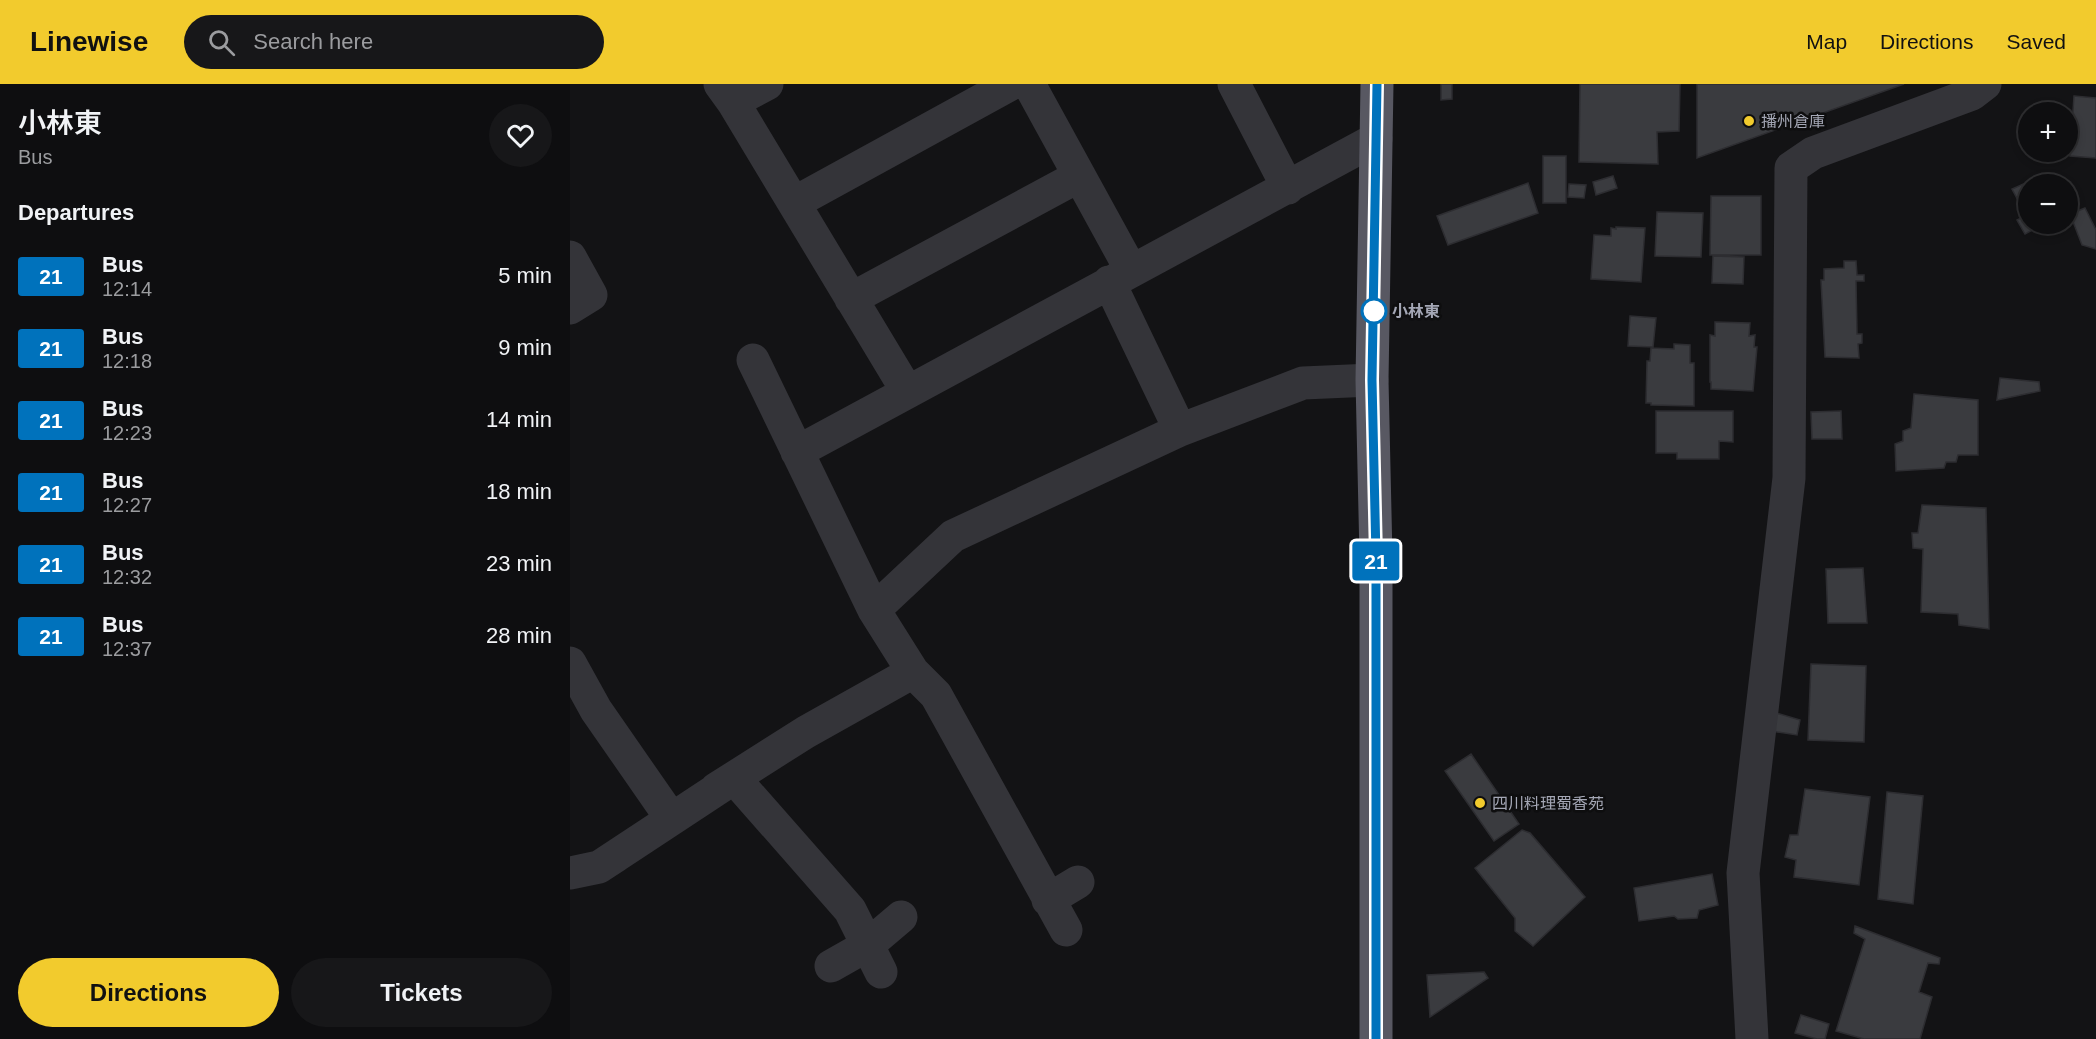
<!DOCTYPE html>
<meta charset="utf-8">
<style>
body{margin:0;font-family:Arial,"Noto Sans JP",sans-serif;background:#171719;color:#f1f3f6;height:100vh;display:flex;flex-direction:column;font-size:22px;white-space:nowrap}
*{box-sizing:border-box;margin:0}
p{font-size:20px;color:#9b9c9f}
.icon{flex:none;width:33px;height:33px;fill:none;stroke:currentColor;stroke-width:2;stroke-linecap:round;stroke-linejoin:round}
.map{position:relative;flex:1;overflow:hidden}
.side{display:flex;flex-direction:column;background:#0e0e10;width:570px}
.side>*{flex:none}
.badge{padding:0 12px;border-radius:4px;font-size:21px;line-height:39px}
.fabs{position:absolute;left:1448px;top:18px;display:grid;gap:12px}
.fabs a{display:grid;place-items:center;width:60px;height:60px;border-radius:50%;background:#0e0e10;box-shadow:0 3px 9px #0003,0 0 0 2px #2e2e30;font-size:30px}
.map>.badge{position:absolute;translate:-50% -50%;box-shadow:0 0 0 3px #fff}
h2{padding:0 18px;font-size:22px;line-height:54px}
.round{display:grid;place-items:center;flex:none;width:63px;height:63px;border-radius:32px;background:#171719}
.overview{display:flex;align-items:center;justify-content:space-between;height:102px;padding:0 18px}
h1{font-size:28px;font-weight:600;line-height:45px}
.action{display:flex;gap:12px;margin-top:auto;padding:12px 18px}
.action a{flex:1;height:69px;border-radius:36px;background:#f2cb2d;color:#111;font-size:24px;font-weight:600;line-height:69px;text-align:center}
.action a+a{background:#171719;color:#f1f3f6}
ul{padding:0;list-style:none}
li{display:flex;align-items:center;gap:18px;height:72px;padding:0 18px}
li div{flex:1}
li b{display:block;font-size:22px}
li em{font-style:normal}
li .badge{min-width:66px;font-weight:700;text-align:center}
header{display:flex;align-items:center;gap:36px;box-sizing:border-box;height:84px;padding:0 30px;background:#f2cb2d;color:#111}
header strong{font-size:28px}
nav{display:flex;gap:33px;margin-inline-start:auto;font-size:21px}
.search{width:420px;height:54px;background:#171719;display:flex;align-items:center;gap:15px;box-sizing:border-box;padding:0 21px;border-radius:33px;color:#9b9c9f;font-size:22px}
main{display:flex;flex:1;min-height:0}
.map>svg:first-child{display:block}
.building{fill:#3a3b3f;stroke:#2d2d31;stroke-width:1.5}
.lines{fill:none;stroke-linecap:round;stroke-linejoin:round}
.minor{stroke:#343439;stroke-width:33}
.trunk{stroke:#585862;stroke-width:33}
.line-casing{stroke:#fff;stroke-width:14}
.line{stroke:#0072bc;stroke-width:9}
.poi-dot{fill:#f2cb2d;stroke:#0e0e0f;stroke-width:2}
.stop-dot{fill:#fff;stroke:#0072bc;stroke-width:3}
.labels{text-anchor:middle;stroke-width:5;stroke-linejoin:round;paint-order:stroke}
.poi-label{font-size:16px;fill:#a4a7b5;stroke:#0e0e0f;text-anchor:start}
.stop-label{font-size:16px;font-weight:bold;fill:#a4a7b5;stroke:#0e0e0f;text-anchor:start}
</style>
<header>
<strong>Linewise</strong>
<div class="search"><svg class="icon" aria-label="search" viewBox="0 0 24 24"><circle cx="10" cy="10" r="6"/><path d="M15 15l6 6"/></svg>Search here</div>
<nav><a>Map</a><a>Directions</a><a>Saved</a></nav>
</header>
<main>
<section class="side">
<div class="overview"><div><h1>小林東</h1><p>Bus</p></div><a class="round"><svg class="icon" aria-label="heart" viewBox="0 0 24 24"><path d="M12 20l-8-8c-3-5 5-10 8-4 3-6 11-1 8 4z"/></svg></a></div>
<h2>Departures</h2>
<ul>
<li><span class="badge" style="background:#0072bc;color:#fff">21</span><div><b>Bus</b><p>12:14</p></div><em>5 min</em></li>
<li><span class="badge" style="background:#0072bc;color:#fff">21</span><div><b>Bus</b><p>12:18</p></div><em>9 min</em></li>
<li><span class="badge" style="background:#0072bc;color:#fff">21</span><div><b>Bus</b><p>12:23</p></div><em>14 min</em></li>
<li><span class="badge" style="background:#0072bc;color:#fff">21</span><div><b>Bus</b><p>12:27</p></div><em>18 min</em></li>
<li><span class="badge" style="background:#0072bc;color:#fff">21</span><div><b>Bus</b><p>12:32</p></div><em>23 min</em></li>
<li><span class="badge" style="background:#0072bc;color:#fff">21</span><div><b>Bus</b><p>12:37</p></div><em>28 min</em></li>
</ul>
<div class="action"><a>Directions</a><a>Tickets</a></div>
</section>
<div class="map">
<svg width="1526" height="955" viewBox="0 0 1526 955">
<rect width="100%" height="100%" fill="#131315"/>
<path class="building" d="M871,0H882V15L871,16Z
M1010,0H1110L1109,47L1087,48L1088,80L1009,78Z
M1127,0H1334L1127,74Z
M1504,12L1526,14V74L1500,72Z
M973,72H996V119H973Z
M1043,92L1047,104L1026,111L1023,98Z
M1465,95L1468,100H1458V114L1449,118L1442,105Z
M958,99L968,129L878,161L867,132Z
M999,100L1016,101L1014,114L998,113Z
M1141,112H1191V171H1140Z
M1515,124L1526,146V165L1512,161L1500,130Z
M1087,128L1133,129L1131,173L1085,172Z
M1458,130V140H1474L1455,150L1447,136Z
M1046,143L1075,144L1071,198L1021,195L1024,151L1041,152V144L1046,145Z
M1143,172L1174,173L1173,200L1142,199Z
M1274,177H1286L1287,191H1294V197H1286L1287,250H1292V259L1288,260L1289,274L1255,273L1251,196H1254V185L1274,184Z
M1060,232L1086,234L1083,263L1058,262Z
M1145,238L1180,239L1179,252L1185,251L1184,263H1187L1183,307L1141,305V298H1140V251L1145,252Z
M1104,260L1120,261V279H1124V322L1081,321V319H1076L1077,277H1080L1081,264L1104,265Z
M1430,294L1469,298L1470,307L1427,316Z
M1344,310L1408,316V371H1388L1386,378H1376L1374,384L1326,387L1325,360L1333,357V347L1341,344Z
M1086,327H1163V358L1149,357V375H1107V369H1086Z
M1271,327L1272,355H1242L1241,328Z
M1352,421L1416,424L1419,545L1389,541L1388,530L1351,528L1353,465L1343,464L1342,449H1348Z
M1293,484L1297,539H1258L1256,485Z
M1241,580L1296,582L1294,658L1238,656Z
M1206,629L1230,636L1227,651L1201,647Z
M901,670L949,740L924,757L875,687Z
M1235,705L1300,713L1289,801L1224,793L1226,776L1215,773L1220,751H1228Z
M1317,708L1353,712L1343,820L1308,815Z
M952,746L960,749L1015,813L963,862L945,847V834L905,784Z
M1142,790L1148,821L1129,826L1127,834L1108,835L1104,832L1069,837L1064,804Z
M1285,842L1370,874L1369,880L1358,879L1349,908L1362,913L1350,955H1294L1266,947L1295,855L1284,849Z
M914,888L918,894L860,933L857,891Z
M1231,931L1259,940L1255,955H1247L1225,949Z"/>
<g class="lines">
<path class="minor" d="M150,0L163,18L337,307
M459,0L561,186
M664,0L718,104
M163,18L197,0
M224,119L441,0
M0,173L21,211L0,224
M539,198L610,346
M281,215L509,92
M183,276L304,526L343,588L366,611L496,846
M227,368L806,55
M304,526L383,452L610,346L733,299L802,296
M0,579L26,626L101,734
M146,705L236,648L343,588
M29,783L164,694L280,826L311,888
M0,789L29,783L46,772
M478,816L508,798
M261,882L298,861L331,833
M1182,955L1173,789L1219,394L1221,84L1243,69L1402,10L1415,0"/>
<path class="trunk" d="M806,955V473L802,296L807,0"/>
</g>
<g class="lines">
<defs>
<path id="line" d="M806,955V473L802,296L807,0"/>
</defs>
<use href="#line" class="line-casing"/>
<use href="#line" class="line"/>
</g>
<g class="poi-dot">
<circle cx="1179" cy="37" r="6"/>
<circle cx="910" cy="719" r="6"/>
</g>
<circle class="stop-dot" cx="804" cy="227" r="12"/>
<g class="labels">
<g class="poi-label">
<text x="1191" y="43">播州倉庫</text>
<text x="922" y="725">四川料理蜀香苑</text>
</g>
<g class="stop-label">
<text x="822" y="233">小林東</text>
</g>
</g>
</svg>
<div class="fabs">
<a>+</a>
<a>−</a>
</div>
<b class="badge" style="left:806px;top:477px;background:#0072bc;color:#fff">21</b>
</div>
</main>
